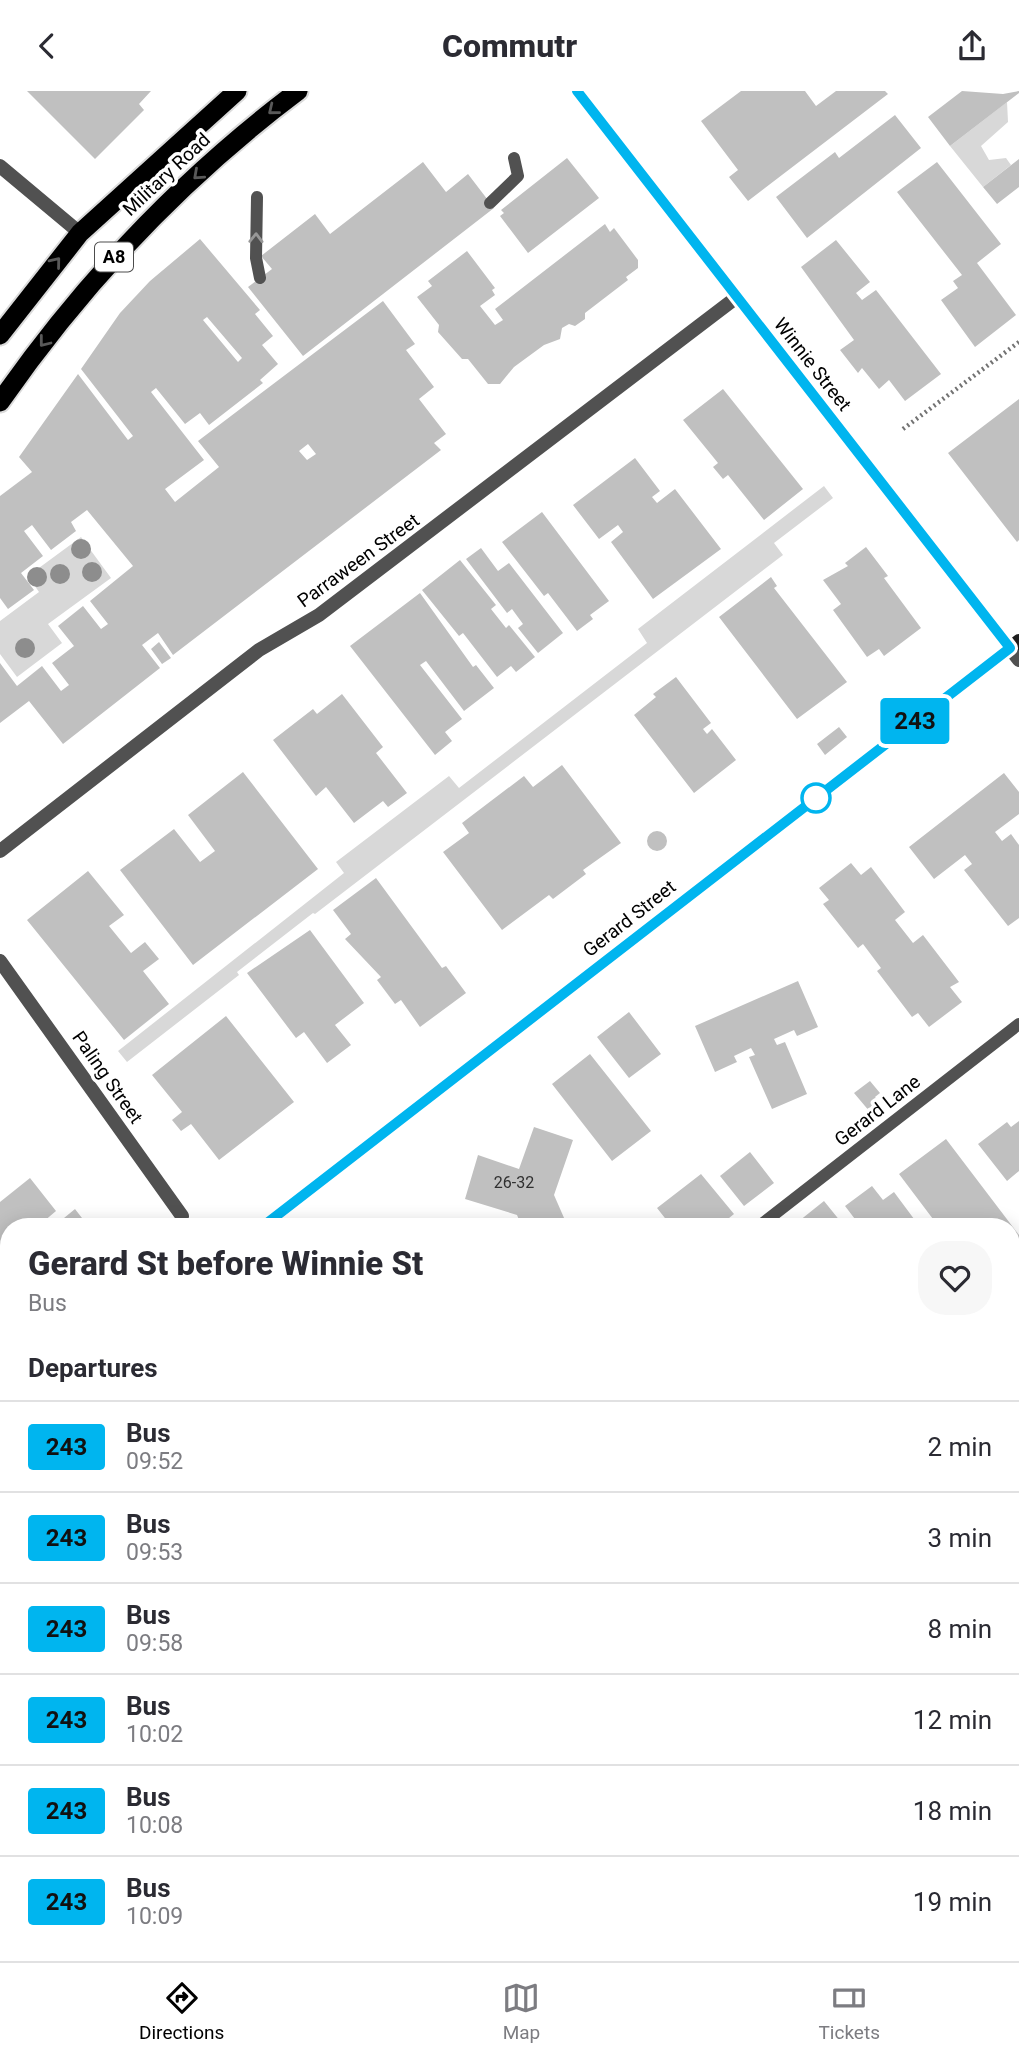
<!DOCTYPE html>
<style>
body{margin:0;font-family:Roboto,sans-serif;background:#f7f7f7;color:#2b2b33;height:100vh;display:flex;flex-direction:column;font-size:26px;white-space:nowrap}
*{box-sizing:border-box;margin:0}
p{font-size:23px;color:#7c7c81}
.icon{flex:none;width:38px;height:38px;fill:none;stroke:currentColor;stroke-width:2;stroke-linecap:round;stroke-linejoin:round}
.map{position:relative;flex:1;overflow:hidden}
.drawer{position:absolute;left:0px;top:1127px;width:1020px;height:744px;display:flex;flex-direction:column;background:#fff;border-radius:28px 28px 0 0;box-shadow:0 4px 18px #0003}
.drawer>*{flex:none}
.badge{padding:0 14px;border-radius:5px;font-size:24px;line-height:46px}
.map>.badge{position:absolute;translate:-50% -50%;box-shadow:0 0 0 4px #fff}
h2{padding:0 28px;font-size:26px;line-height:63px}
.round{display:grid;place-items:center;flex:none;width:74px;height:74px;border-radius:28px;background:#f7f7f7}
.headline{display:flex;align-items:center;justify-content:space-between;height:119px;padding:0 28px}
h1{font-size:33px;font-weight:800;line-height:52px}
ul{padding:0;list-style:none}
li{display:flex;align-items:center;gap:21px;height:91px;padding:0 28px;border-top:2px solid #e1e1e2}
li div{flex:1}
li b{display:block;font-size:26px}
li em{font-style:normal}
li .badge{min-width:77px;font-weight:700;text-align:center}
header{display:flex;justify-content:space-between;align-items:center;height:91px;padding:0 28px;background:#fff;font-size:32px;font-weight:800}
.menu{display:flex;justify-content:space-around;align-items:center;height:98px;border-top:2px solid #e1e1e2;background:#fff;font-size:19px;color:#7c7c81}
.menu a{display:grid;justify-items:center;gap:4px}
.menu .selected{color:#000}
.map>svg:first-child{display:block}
.green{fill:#d8d8d8}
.building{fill:#c0c0c0;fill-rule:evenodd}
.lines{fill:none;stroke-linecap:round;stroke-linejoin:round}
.trunk-casing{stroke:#dbdbdb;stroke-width:23}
.path{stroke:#737373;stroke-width:4.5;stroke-dasharray:2 3.5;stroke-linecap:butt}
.service{stroke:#515151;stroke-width:12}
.minor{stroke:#515151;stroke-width:14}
.secondary{stroke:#1e1e1e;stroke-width:14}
.trunk{stroke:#000;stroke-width:19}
.tree{fill:#8d8d8d}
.oneway{stroke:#595959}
.oneway2{stroke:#979797}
.line-casing{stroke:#fff;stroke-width:16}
.line{stroke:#00b5ef;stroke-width:10}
.stop-dot{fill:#fff;stroke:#00b5ef;stroke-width:3.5}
.labels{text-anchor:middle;stroke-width:7;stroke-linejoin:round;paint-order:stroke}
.number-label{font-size:16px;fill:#303030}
.shield{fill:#fff;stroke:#4c4c4c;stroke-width:2}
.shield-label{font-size:18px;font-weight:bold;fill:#000}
.street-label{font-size:19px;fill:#000;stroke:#fff}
</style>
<header><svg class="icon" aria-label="back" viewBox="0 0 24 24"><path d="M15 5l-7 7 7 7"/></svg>Commutr<svg class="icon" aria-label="share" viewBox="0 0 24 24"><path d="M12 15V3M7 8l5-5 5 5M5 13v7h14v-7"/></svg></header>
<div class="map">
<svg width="1019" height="1870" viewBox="0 0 1019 1870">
<rect width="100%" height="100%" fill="#fff"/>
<path class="green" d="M1007,11L1008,31L981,55L989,69L1006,67L1011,74L983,96L950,55Z
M824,395L833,407L774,452L783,464L315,823L313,822L237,881L239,884L127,971L118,960L344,782L336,771L449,685L459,697L647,552L638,538Z
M81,446L111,487L48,533L62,552L17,586L0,563V530L39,501L28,485Z"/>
<path class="building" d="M27,0H151L139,13L144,19L95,68Z
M741,0H805L816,15L836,0H885L888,3L748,110L729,86L738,79L701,30Z
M962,0L1003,3L1019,0V2L950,55L928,26Z
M895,24L921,57L807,147L776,106L835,61L839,67Z
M567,67L599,107L528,162L500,125L504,122L501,119Z
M1019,68V96L997,113L983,96Z
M423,71L446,101L468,83L494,117L303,265L248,196L272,178L261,165L315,123L330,143Z
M937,71L1001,153L977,172L1016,224L975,256L941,209L958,197L953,190L962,184L897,101Z
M605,133L610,141L614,137L638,169V177L626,186L628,189L585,222V228L575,235L569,233L562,237L560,248L544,254L514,276L500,293H488L468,268H462L438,241L439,234L417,206L432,195L428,190L467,160L495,197L492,199L495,204L480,215L495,234L503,229L495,218Z
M200,148L260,219L255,223L273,245L262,254L278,273L260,289L263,292L209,334L200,322L185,333L156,297L151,301L204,369L165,398L175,411L219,376L198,350L383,210L415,253L406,259L434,296L419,308L446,343L434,352L441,359L173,564L158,542L142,554L160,577L63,653L29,610L0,632V572L17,595L42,575L61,600L69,594L52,572L74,555L58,535L83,515L101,538L108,533L90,510L133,475L87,419L71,431L76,440L51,459L32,434L24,440L43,465L21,482L34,499L8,518L0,507V405L32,381L19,366L78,283L128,349L133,345L81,278L120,222L150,190ZM207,226L242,267L238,271L203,229ZM308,353L316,363L307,369L299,360Z
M836,149L870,191L856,202L862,209L876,199L941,283L905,310L889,289L879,298L862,277L858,282L840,259L854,249L801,176Z
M723,298L803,398L764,429L728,384L723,388L713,376L718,372L683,329Z
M1019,308V449L1017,451L948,362Z
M635,367L660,400L652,406L657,412L675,398L721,458L653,508L611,451L623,441L618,434L599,448L573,414Z
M542,421L609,510L590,524L593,528L577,540L548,502L544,505L502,451Z
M866,456L888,485L884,487L921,537L884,565L879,558L867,566L833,519L841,513L823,489L848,475L845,472Z
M481,457L498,480L509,472L563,542L538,562L518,537L523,533L512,518L507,522L466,468Z
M460,469L496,514L491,518L506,537L509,534L535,566L516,581L511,575L497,586L463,542L459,545L422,499Z
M771,486L777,495L774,497L847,591L797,628L719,526Z
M420,502L473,576L476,574L494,597L464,620L426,570L420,574L462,628L445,641L452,650L435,664L350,555Z
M159,551L171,567L162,573L151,558Z
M676,586L711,632L703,638L707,643L712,638L736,669L694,702L634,624L656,606L653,603Z
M342,603L383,656L376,662L407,702L388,716L383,710L354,732L326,696L316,705L273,649L313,618L317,623Z
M839,636L847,646L825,664L817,653Z
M562,674L621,752L583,779L586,783L553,808L549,804L502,839L443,761L469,742L462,732L524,685L533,696Z
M243,681L318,778L193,874L120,779L174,738L200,771L215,760L188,724Z
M1004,682L1019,701V723L995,741L1002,750L1011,743L1019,754V827L1008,835L964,779L972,773L965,764L934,788L909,756Z
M647 750a10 10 0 1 1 20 0a10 10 0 1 1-20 0Z
M851,772L861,784L871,776L905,821L895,829L913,852L923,844L959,891L950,896L962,911L929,936L918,922L912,926L877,880L881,877L863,853L858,857L823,813L829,809L819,797Z
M88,780L124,824L109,835L131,862L145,851L159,868L143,880L169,913L124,949L27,829Z
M376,787L442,877L446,875L466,902L420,936L401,909L395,913L377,889L381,886L345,848L351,843L333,819Z
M310,839L364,912L335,934L351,954L327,972L304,941L296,947L247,882Z
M798,890L818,936L797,945L794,939L774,948L777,954L785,951L807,1003L772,1018L749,966L755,964L751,957L734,965L737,971L715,981L695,935Z
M629,921L661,963L629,987L597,946Z
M226,925L294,1011L219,1069L191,1033L181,1040L172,1029L182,1021L152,984Z
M590,963L651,1040L612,1070L552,993Z
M870,990L880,1002L875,1006L880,1013L870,1021L854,1002Z
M1019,1030V1080L1007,1090L978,1053L1007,1031L1011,1036Z
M534,1036L573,1049L554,1104L568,1136H522L517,1124L465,1108L478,1064L519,1078Z
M946,1048L1019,1144V1210L1012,1215V1136H939L899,1083Z
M750,1061L774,1092L744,1115L720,1085Z
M701,1083L734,1123L718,1136H672L657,1117Z
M30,1087L56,1120L43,1131L47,1136H9V1215L0,1204V1111Z
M872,1095L883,1109L894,1101L920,1136H861L845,1115Z
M824,1110L845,1136H804L799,1130Z
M75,1118L89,1136H53Z
M1016,1418L1019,1422V1501L1012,1491V1421Z
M1012,1503L1019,1513V1529L1012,1535Z
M0,1600L5,1606L9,1603V1668L0,1657Z
M1012,1670L1019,1680V1764L1016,1760L1012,1763Z
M4,1738L9,1744V1815L0,1821V1741Z
M47,1862H61L67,1870H36Z
M69,1862H137L144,1870H75Z
M142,1862H190L180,1870H148Z
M426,1862H458L448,1870H432Z
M466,1862H485L491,1870H455Z
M508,1862H567L571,1868L514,1870Z
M588,1862H622L611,1870H594Z
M777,1862H804L809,1868L766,1870Z
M834,1862H881L886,1870H840Z"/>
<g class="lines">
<defs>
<path id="trunk" d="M0,244L80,142L237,0
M0,311C83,192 182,87 298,0"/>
</defs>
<use href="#trunk" class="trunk-casing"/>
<path class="path" d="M903,338L1019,251
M420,1862L426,1870"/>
<path class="service" d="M257,106L256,167L260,187
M490,112L518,85L514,67
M758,1136L1019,933
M0,1723L9,1716"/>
<path class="minor" d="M577,0L1019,569
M0,75L80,142
M0,760L259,559L319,524L737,206
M0,870L182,1125
M1012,1329L1019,1323
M0,1510L9,1521
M289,1870L300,1862
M333,1870L344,1862"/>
<path class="secondary" d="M262,1136L1019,550
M0,1339L9,1333"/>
<use href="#trunk" class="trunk"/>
</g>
<g class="tree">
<circle cx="81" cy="458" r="10"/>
<circle cx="92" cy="481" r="10"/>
<circle cx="60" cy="483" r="10"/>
<circle cx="37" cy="486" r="10"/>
<circle cx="25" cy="557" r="10"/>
</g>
<defs><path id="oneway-chevron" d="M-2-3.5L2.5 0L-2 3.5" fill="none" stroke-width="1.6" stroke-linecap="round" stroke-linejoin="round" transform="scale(1.75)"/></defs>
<g class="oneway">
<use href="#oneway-chevron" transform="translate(273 19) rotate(141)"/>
<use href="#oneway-chevron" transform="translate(198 84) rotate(138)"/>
<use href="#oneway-chevron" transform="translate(56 171) rotate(-51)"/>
<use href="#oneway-chevron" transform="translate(44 251) rotate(128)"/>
</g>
<use class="oneway2" href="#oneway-chevron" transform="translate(256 147) rotate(-89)"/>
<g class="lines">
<defs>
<path id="line" d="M262,1136L1010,557L577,0"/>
</defs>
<use href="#line" class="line-casing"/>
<use href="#line" class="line"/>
</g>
<circle class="stop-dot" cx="816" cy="707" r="14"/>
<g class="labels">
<g class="number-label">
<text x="514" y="1097">26-32</text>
</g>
<rect class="shield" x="95" y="151.5" width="38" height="29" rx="5"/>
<g class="shield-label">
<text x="114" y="172">A8</text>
</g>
<g class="street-label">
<text transform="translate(166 83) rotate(-43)" y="7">Military Road</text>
<text transform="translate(813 273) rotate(52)" y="7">Winnie Street</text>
<text transform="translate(358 469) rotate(-36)" y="7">Parraween Street</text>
<text transform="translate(629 827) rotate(-38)" y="7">Gerard Street</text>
<text transform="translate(108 986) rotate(55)" y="7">Paling Street</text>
<text transform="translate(877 1019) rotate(-38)" y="7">Gerard Lane</text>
</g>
</g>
</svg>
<b class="badge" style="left:915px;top:630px;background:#00b5ef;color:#111">243</b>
<section class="drawer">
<div class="headline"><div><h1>Gerard St before Winnie St</h1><p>Bus</p></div><a class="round"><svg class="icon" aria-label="heart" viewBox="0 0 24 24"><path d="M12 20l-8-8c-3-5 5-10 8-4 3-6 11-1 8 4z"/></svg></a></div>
<h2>Departures</h2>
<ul>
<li><span class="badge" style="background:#00b5ef;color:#111">243</span><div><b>Bus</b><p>09:52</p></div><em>2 min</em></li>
<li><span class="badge" style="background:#00b5ef;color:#111">243</span><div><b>Bus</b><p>09:53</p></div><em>3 min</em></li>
<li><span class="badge" style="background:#00b5ef;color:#111">243</span><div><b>Bus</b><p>09:58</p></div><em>8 min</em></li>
<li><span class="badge" style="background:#00b5ef;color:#111">243</span><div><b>Bus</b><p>10:02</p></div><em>12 min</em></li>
<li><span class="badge" style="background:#00b5ef;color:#111">243</span><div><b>Bus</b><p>10:08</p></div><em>18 min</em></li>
<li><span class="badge" style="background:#00b5ef;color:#111">243</span><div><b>Bus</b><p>10:09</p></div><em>19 min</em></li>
</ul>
</section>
</div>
<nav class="menu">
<a class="selected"><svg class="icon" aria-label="directions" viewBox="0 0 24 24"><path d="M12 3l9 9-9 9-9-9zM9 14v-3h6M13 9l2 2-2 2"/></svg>Directions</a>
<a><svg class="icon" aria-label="map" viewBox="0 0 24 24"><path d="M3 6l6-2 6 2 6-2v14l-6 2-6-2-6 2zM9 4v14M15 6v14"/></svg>Map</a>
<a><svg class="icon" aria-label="tickets" viewBox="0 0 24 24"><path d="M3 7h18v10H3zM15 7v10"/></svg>Tickets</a>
</nav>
